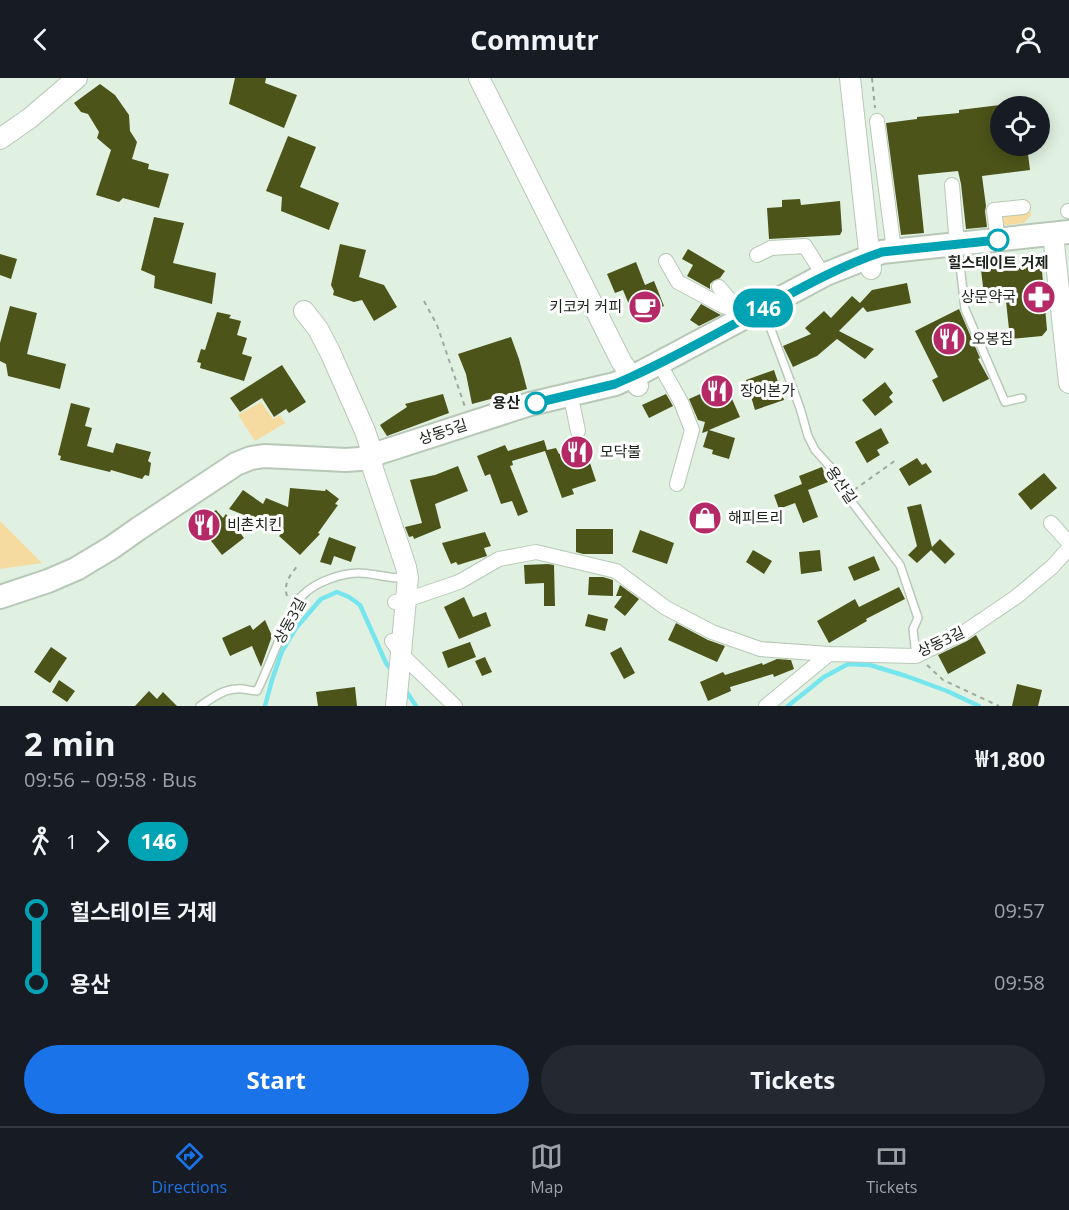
<!DOCTYPE html>
<meta charset="utf-8">
<style>
body{margin:0;font-family:"Open Sans","Noto Sans KR",sans-serif;background:#242831;color:#f1f3f6;height:100vh;display:flex;flex-direction:column;font-size:22px;white-space:nowrap}
*{box-sizing:border-box;margin:0}
p{font-size:20px;color:#9ea1a6}
.icon{flex:none;width:33px;height:33px;fill:none;stroke:currentColor;stroke-width:2;stroke-linecap:round;stroke-linejoin:round}
.map{position:relative;height:628px;overflow:hidden}
.side{display:flex;flex-direction:column;background:#171b24;flex:1}
.side>*{flex:none}
.badge{padding:0 12px;border-radius:20px;font-size:21px;line-height:39px}
.tools{position:absolute;left:990px;top:18px;display:grid;gap:12px}
.tools a{display:grid;place-items:center;width:60px;height:60px;border-radius:50%;background:#171b24;box-shadow:0 3px 15px #0003;font-size:30px}
.map>.badge{position:absolute;translate:-50% -50%;box-shadow:0 0 0 3px #fff}
.legs{display:flex;align-items:center;gap:9px;height:66px;padding:0 24px;font-size:20px}
.legs p{margin-inline-start:auto}
.summary{display:flex;align-items:center;justify-content:space-between;height:102px;padding:0 24px}
h1{font-size:33px;font-weight:700;line-height:45px}
.cta{display:flex;gap:12px;margin-top:auto;padding:12px 24px}
.cta a{flex:1;height:69px;border-radius:36px;background:#1a73e8;color:#fff;font-size:24px;font-weight:700;line-height:69px;text-align:center}
.cta a+a{background:#242831;color:#f1f3f6}
ul{padding:0 24px;list-style:none}
li{display:flex;align-items:center;gap:21px;height:72px;font-size:22px}
li i{display:grid;place-items:center;width:9px;height:100%;margin:0 8px;background:currentColor}
li i::after{content:'';width:15px;height:15px;margin:-8px;border:4px solid;border-radius:50%;background:#171b24}
li p{margin-inline-start:auto}
li:first-child i{background:linear-gradient(#0000 50%,currentColor 0)}
li:last-child i{background:linear-gradient(currentColor 50%,#0000 0)}
header{display:flex;justify-content:space-between;align-items:center;height:78px;padding:0 24px;background:#171b24;font-size:27px;font-weight:700}
.tab-bar{display:flex;justify-content:space-around;align-items:center;height:84px;border-top:2px solid #363941;background:#171b24;font-size:16px;color:#9ea1a6}
.tab-bar a{display:grid;justify-items:center;gap:3px}
.tab-bar .active{color:#1a73e8}
.map>svg:first-child{display:block}
.green{fill:#f5db9f}
.lines{fill:none;stroke-linecap:round;stroke-linejoin:round}
.stream{stroke:#77e5ee;stroke-width:4.5}
.building{fill:#4c5419}
.lane-casing{stroke:#b8c8b8;stroke-width:10}
.street-casing{stroke:#b8c8b8;stroke-width:16}
.secondary-casing{stroke:#b8c8b8;stroke-width:22}
.primary-casing{stroke:#b8c8b8;stroke-width:26}
.path{stroke:#9da99d;stroke-width:2;stroke-dasharray:4.5 4.5;stroke-linecap:butt}
.lane{stroke:#fff;stroke-width:7}
.street{stroke:#fff;stroke-width:14}
.secondary{stroke:#fff;stroke-width:20}
.primary{stroke:#fff;stroke-width:22}
.line-1-casing{stroke:#fff;stroke-width:14}
.line-1{stroke:#00a3b4;stroke-width:9}
.stop-1-dot{fill:#fff;stroke:#00a3b4;stroke-width:3}
.labels{text-anchor:middle;stroke-width:6;stroke-linejoin:round;paint-order:stroke}
.stop-label{font-size:15px;font-weight:bold;fill:#1c221c;stroke:#fff}
.poi-label{font-size:15px;fill:#1c221c;stroke:#fff;text-anchor:start}
.street-label{font-size:15px;fill:#1c221c;stroke:#fff}
</style>
<header><svg class="icon" aria-label="back" viewBox="0 0 24 24"><path d="M15 5l-7 7 7 7"/></svg>Commutr<svg class="icon" aria-label="person" viewBox="0 0 24 24"><circle cx="12" cy="8" r="4"/><path d="M4 21q1-7 8-7t8 7"/></svg></header>
<div class="map">
<svg width="1069" height="628" viewBox="0 0 1069 628">
<rect width="100%" height="100%" fill="#e1f1e1"/>
<path class="green" d="M1030,123L1031,137L1024,145L999,148L998,138L1025,124Z
M261,324L273,341L280,337L285,345L255,363L238,337Z
M0,443L42,485L0,491Z"/>
<g class="lines">
<path class="stream" d="M404,610L416,628
M265,628L272,602L282,573L296,550L321,521L337,514L349,519L360,527L386,585L392,593
M788,628L824,599L848,586L870,587L906,598L947,613L979,628"/>
</g>
<path class="building" d="M235,0H266L265,5L297,17L284,50L229,26Z
M100,6L115,17L129,37L130,53L137,64L132,81L149,86L148,91L169,96L159,130L123,120L119,124L96,117L111,72L97,60L99,54L88,36L81,34L74,25Z
M1000,27V68H1027L1030,92L982,98L986,128L985,133L987,149L966,151L961,106L958,93L918,97L924,155L901,157L886,45L917,41V39L959,35V32Z
M288,58L316,69L300,109L339,125L329,152L281,133L282,119L266,113Z
M800,121L801,127L840,123L842,153L840,157L769,161L767,130L782,129V122Z
M154,139L184,145L173,185L216,195L212,226L154,210L155,198L141,192Z
M340,166L366,172L359,199L384,207L397,229L374,243L362,222L354,224L333,217L334,213L331,207Z
M688,171L725,193L720,200L713,203L710,206V211L687,198L693,187L682,181Z
M0,176L17,181L11,201L0,197Z
M636,184L645,207L654,203L664,228L635,241L623,212L615,215L607,196Z
M1033,186L1042,193L1047,252L1042,258L1010,261L1006,223L985,225L981,192Z
M907,205L911,225L867,234L863,229L839,253L874,271L865,281L837,261L817,278L793,289L783,268L811,256L805,250L824,233L831,240L852,218L860,225L872,212Z
M701,226L719,236L721,237L699,248L690,242Z
M10,228L37,235L27,276L66,286L60,311L8,298L6,286L0,283V265Z
M959,231L980,280L978,281L989,301L943,324L932,302L938,299L915,253Z
M217,234L231,237L229,240L241,243L237,257L247,260L242,276L252,279L244,303L200,290L201,285L197,284L201,271L205,272Z
M511,259L519,281L527,311L472,326L466,296L458,276Z
M282,287L306,324L289,335L286,331L274,339L262,320L240,334L230,320Z
M774,292L784,322L755,332L746,302Z
M885,304L893,315L889,319L893,324L875,338L862,322Z
M725,305L740,339L709,352L735,360L729,381L712,376L713,372L703,369L708,353L702,355L705,344L698,342L689,321Z
M443,316L449,335L387,358L380,347L407,329L405,326Z
M666,316L673,328L649,340L642,327Z
M71,325L90,330L85,348L92,350L87,368L113,375L116,365L151,374L148,383L151,385L149,398L145,397L142,401L111,392L110,394L60,382L61,378L58,377Z
M881,350L889,365L877,372L880,377L867,385L855,364Z
M544,362L547,372L556,370L559,376L584,367L596,403L572,411L574,416L562,420L545,373L512,383L513,387L510,388L528,434L518,438L512,423L501,426L490,396L485,398L477,378L505,367L508,373Z
M917,380L922,387L926,385L932,394L909,408L899,391Z
M458,388L468,413L435,426L441,450L414,461L413,458L409,459L405,449L422,445L410,402L435,397Z
M822,389L828,404L808,412L818,439L803,445L795,425L779,431L774,417L802,406L799,398Z
M1044,395L1057,410L1031,432L1018,416Z
M290,410L325,413L326,411L339,421L335,426L338,427L318,455L320,456L300,477L279,458L284,453L229,431L243,412L263,426L266,420L288,429Z
M921,426L932,469L940,461L955,476L945,486L931,472L917,485L908,477L917,468L907,429Z
M216,432L223,440L226,436L244,460L222,477L198,446Z
M576,451H613V476H583L576,474Z
M640,452L674,465L667,486L632,474Z
M485,454L491,468L484,470L487,478L458,487L456,484L451,486L442,465Z
M329,459L356,469L351,484L334,478L331,487L320,484Z
M753,472L772,483L764,496L746,484Z
M820,472L822,493L801,496L799,474Z
M874,478L880,492L854,503L848,489Z
M548,486L554,487L555,528H544V505L525,506L524,487Z
M589,499H603L613,502V518L588,517Z
M620,507L639,521L625,538L614,529L622,518H616Z
M899,509L905,521L866,541L867,543L829,565L817,543L855,521L859,529Z
M464,519L473,539L486,534L491,548L459,561L444,529Z
M588,536L608,541L605,553L585,548Z
M265,542L272,558L261,589L252,568L230,578L222,560L250,547L253,552Z
M676,545L708,562L725,568L717,584L668,562Z
M976,557L986,575L948,596L938,577L967,563Z
M470,564L476,579L448,590L442,574Z
M51,569L67,580L50,605L34,594Z
M621,569L635,595L624,601L610,575Z
M485,579L492,594L482,598L475,583Z
M777,581L791,582L794,591L774,599L773,596L730,609L731,613L708,623L700,604L723,594L725,597L762,585L763,587Z
M59,602L75,613L67,624L52,614Z
M1017,606L1042,612L1038,628H1012Z
M355,609L357,628H318L316,614Z
M149,613L157,621L163,614L177,628H135Z"/>
<g class="lines">
<defs>
<path id="lane" d="M959,178L965,231L1005,324L1022,320
M762,233L767,241L785,289L800,330L808,358L815,372L834,393L848,419L900,487L918,540L913,551L916,578
M200,628C211,621 223,611 237,611C243,610 250,613 257,613C268,591 276,567 287,545C291,535 295,524 303,517C315,504 342,495 359,495C374,495 389,501 405,500"/>
<path id="street" d="M877,43L894,172
M952,107L957,167
M1068,133H1069
M998,162L994,132L1023,129
M757,177L771,170L805,168L824,198
M666,183L678,204L723,228L739,234L744,241
M719,209L729,221L732,230
M664,294L681,324L692,352L677,406
M573,329L578,353
M1051,445L1069,465
M395,524L406,522L459,504L499,481L536,474L616,493L666,530L712,554L760,571L829,576
M392,563L402,577L455,628
M766,628L829,576L916,578L963,555L1016,519L1052,489L1069,470"/>
<path id="secondary" d="M479,0L621,283L638,308
M850,0L871,191
M0,61L30,40L77,0
M1053,156L1069,305
M304,233L318,251L330,274L365,353L370,368L373,391L406,489L408,500L396,628"/>
<path id="primary" d="M0,519L48,503L76,491L111,470L138,451L236,386L251,380L264,378L346,382L360,381L530,326L615,306L642,294L826,196L882,174L1069,154"/>
</defs>
<use href="#lane" class="lane-casing"/>
<use href="#street" class="street-casing"/>
<use href="#secondary" class="secondary-casing"/>
<use href="#primary" class="primary-casing"/>
<path class="path" d="M872,0L875,30
M424,223L437,247L465,329
M854,412L896,382
M287,518C283,505 291,496 299,486
M927,587L943,602L999,628"/>
<use href="#lane" class="lane"/>
<use href="#street" class="street"/>
<use href="#secondary" class="secondary"/>
<use href="#primary" class="primary"/>
</g>
<g class="lines">
<defs>
<path id="line-1" d="M536,325L615,306L631,299C676,279 719,254 762,231C801,210 840,188 882,174L998,162"/>
</defs>
<use href="#line-1" class="line-1-casing"/>
<use href="#line-1" class="line-1"/>
</g>
<defs>
<symbol id="pharmacy-disc" viewBox="-11 -11 22 22"><circle r="9.5" fill="#b52a66" stroke="#fff"/><path d="M-2-6h4v4h4v4h-4v4h-4v-4h-4v-4h4Z" fill="#fff"/></symbol>
<symbol id="cafe-disc" viewBox="-11 -11 22 22"><circle r="9.5" fill="#b52a66" stroke="#fff"/><path d="M-5.5-4.5H6V0H3Q3 3.5 0 3.5H-2.5Q-5.5 3.5-5.5 0ZM3-3.2v2h1.7v-2ZM-6 4.5H4V6H-6Z" fill="#fff"/></symbol>
<symbol id="restaurant-disc" viewBox="-11 -11 22 22"><circle r="9.5" fill="#b52a66" stroke="#fff"/><path d="M-5-6h1v4h1v-4h1v4h1v-4h1v5L-1.5 .5V6h-2V.5L-5-1ZM5-6V6H3V1.5H1.5Q1.5-4 5-6Z" fill="#fff"/></symbol>
<symbol id="shop-disc" viewBox="-11 -11 22 22"><circle r="9.5" fill="#b52a66" stroke="#fff"/><path d="M-5-2.5h2.3a2.7 3.5 0 0 1 5.4 0H5L5.5 6h-11ZM-1.5-2.5h3a1.5 2.3 0 0 0-3 0Z" fill="#fff"/></symbol>
</defs>
<g fill-rule="evenodd">
<use href="#pharmacy-disc" x="1020" y="200" width="38" height="38"/>
<use href="#cafe-disc" x="626" y="210" width="38" height="38"/>
<use href="#restaurant-disc" x="930" y="242" width="38" height="38"/>
<use href="#restaurant-disc" x="698" y="294" width="38" height="38"/>
<use href="#restaurant-disc" x="558" y="355" width="38" height="38"/>
<use href="#shop-disc" x="686" y="421" width="38" height="38"/>
<use href="#restaurant-disc" x="185" y="428" width="38" height="38"/>
</g>
<g class="stop-1-dot">
<circle cx="998" cy="162" r="10"/>
<circle cx="536" cy="325" r="10"/>
</g>
<g class="labels">
<g class="stop-label">
<text x="998" y="190">힐스테이트 거제</text>
<text x="520" y="330" text-anchor="end">용산</text>
</g>
<g class="poi-label">
<text x="1016" y="224" text-anchor="end">상문약국</text>
<text x="622" y="234" text-anchor="end">키코커 커피</text>
<text x="972" y="266">오봉집</text>
<text x="740" y="318">장어본가</text>
<text x="600" y="379">모닥불</text>
<text x="728" y="445">해피트리</text>
<text x="227" y="452">비촌치킨</text>
</g>
<g class="street-label">
<text transform="translate(443 354) rotate(-18)" y="5">상동5길</text>
<text transform="translate(841 407) rotate(56)" y="5">용산길</text>
<text transform="translate(290 543) rotate(-61)" y="5">상동3길</text>
<text transform="translate(941 564) rotate(-25)" y="5">상동3길</text>
</g>
</g>
</svg>
<div class="tools">
<a><svg class="icon" aria-label="locate" viewBox="0 0 24 24"><circle cx="12" cy="12" r="6"/><path d="M12 2v4M12 18v4M2 12h4M18 12h4"/></svg></a>
</div>
<b class="badge" style="left:763px;top:230px;background:#00a3b4;color:#fff">146</b>
</div>
<section class="side">
<div class="summary"><div><h1>2 min</h1><p>09:56 – 09:58 · Bus</p></div><b>₩1,800</b></div>
<div class="legs"><svg class="icon" aria-label="walk" viewBox="0 0 24 24"><circle cx="13" cy="4" r="2"/><path d="M13 8l-2 6 4 7M11 14l-3 7M7 12l3-4h3l4 4"/></svg>1<svg class="icon" aria-label="forward" viewBox="0 0 24 24"><path d="M9 5l7 7-7 7"/></svg><b class="badge" style="background:#00a3b4;color:#fff">146</b></div>
<ul>
<li><i style="color:#00a3b4"></i><b>힐스테이트 거제</b><p>09:57</p></li>
<li><i style="color:#00a3b4"></i><b>용산</b><p>09:58</p></li>
</ul>
<div class="cta"><a>Start</a><a>Tickets</a></div>
</section>
<nav class="tab-bar">
<a class="active"><svg class="icon" aria-label="directions" viewBox="0 0 24 24"><path d="M12 3l9 9-9 9-9-9zM9 14v-3h6M13 9l2 2-2 2"/></svg>Directions</a>
<a><svg class="icon" aria-label="map" viewBox="0 0 24 24"><path d="M3 6l6-2 6 2 6-2v14l-6 2-6-2-6 2zM9 4v14M15 6v14"/></svg>Map</a>
<a><svg class="icon" aria-label="tickets" viewBox="0 0 24 24"><path d="M3 7h18v10H3zM15 7v10"/></svg>Tickets</a>
</nav>
